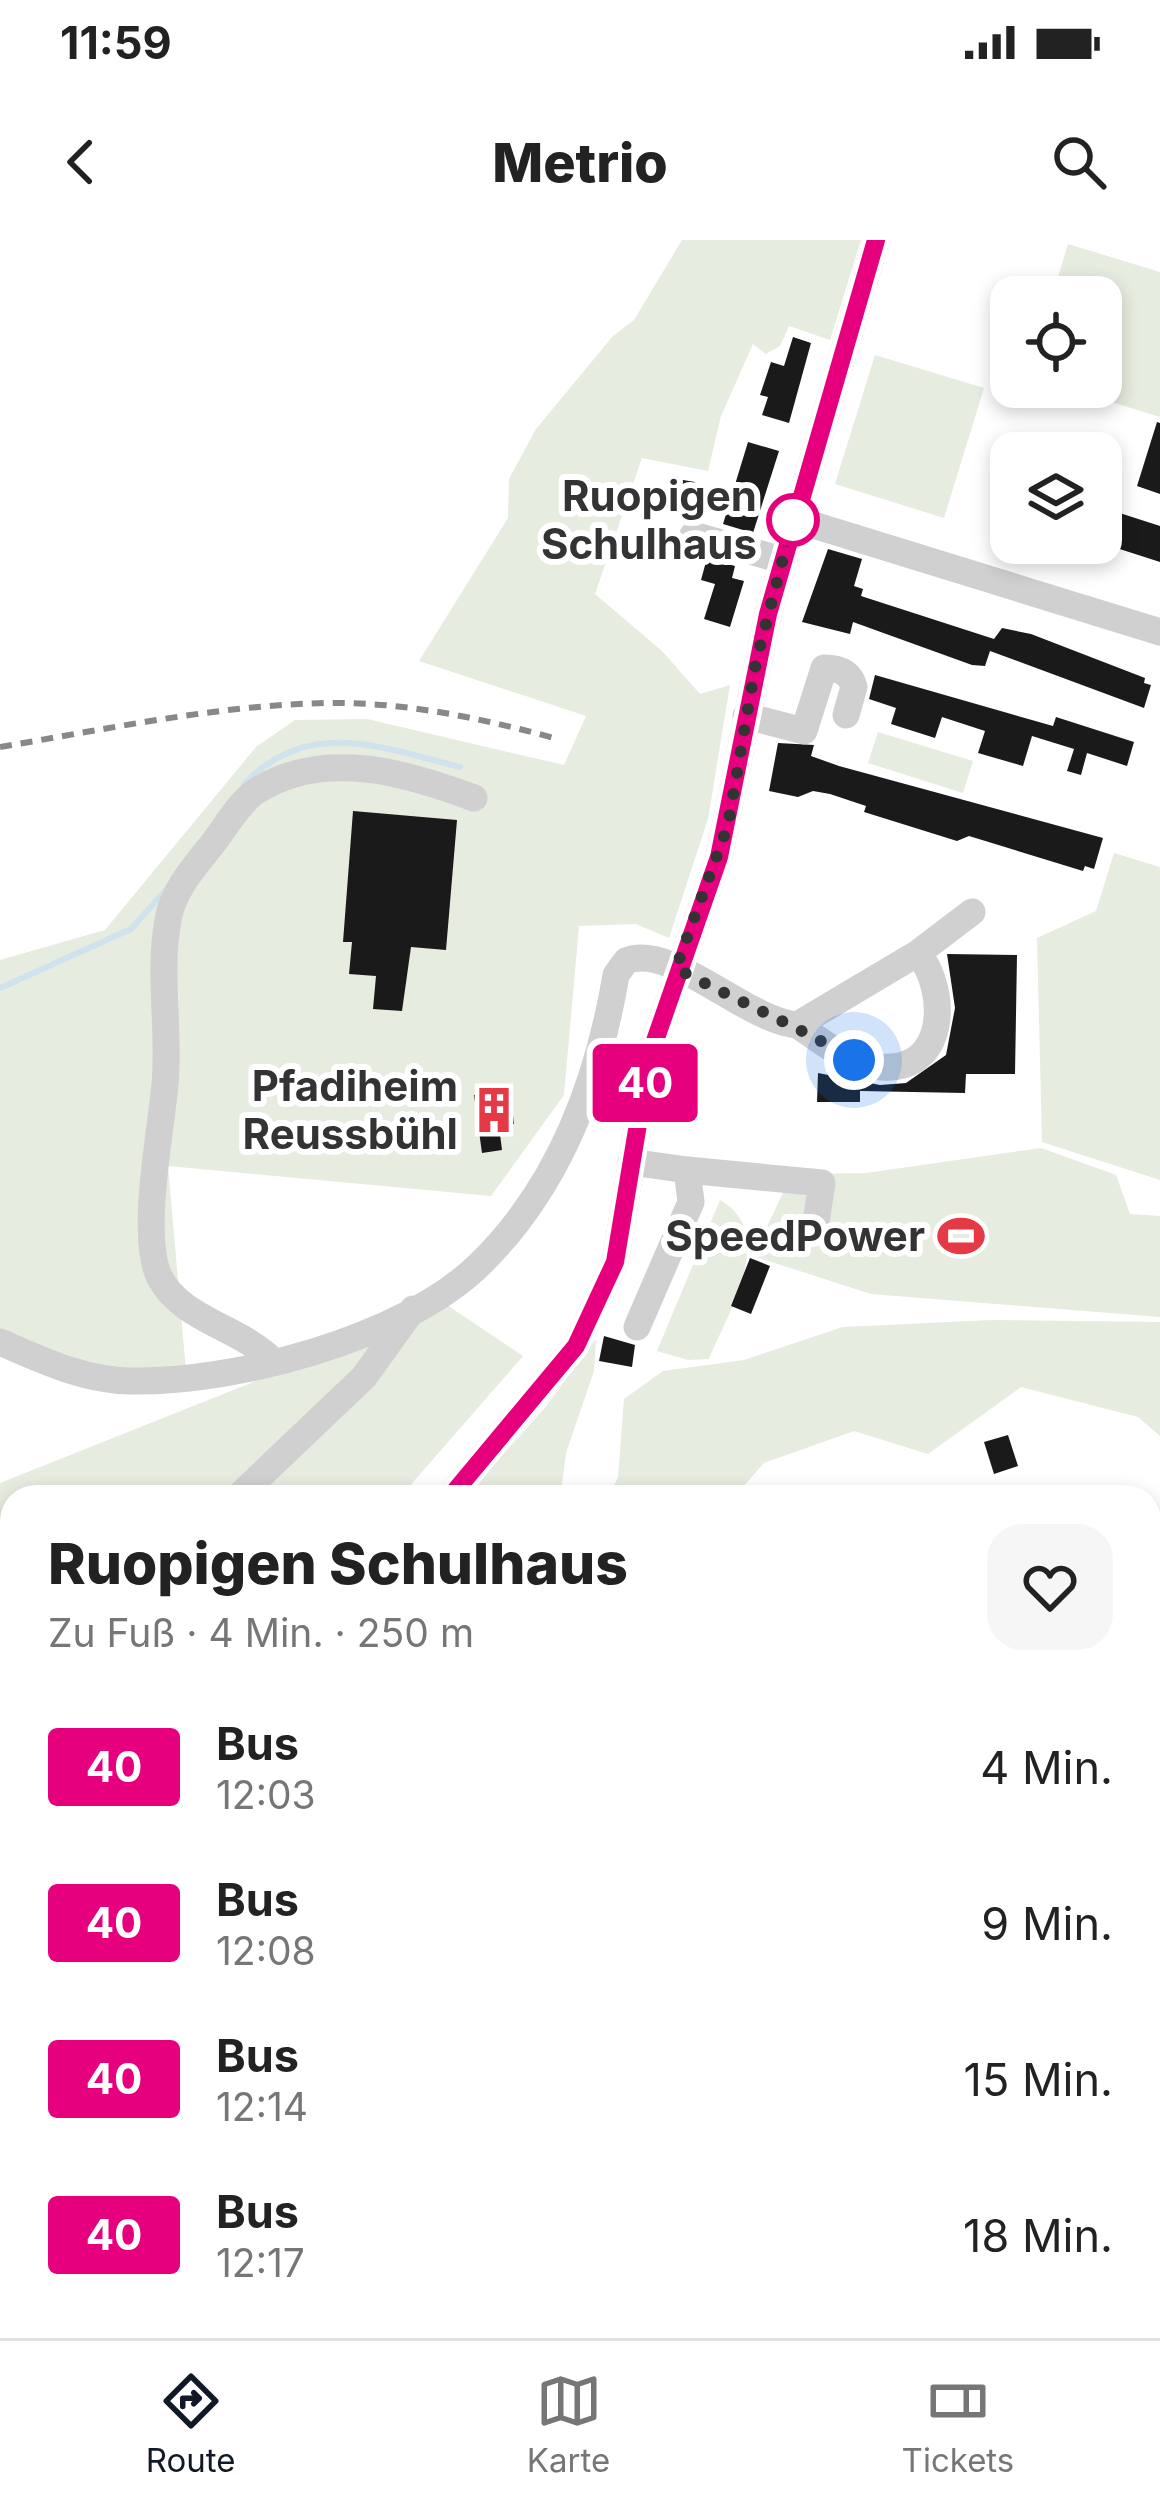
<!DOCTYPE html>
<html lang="de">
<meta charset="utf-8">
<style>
body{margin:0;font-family:Inter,sans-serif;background:#f6f6f6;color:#222;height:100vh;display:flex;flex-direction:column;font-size:45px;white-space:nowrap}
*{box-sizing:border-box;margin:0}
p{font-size:39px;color:#767676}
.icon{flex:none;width:66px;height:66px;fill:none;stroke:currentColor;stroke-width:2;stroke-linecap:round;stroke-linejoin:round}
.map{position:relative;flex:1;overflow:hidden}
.drawer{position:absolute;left:0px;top:1245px;width:1161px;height:855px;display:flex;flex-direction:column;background:#fff;border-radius:36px 36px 0 0;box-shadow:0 6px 18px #0003}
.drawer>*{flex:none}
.badge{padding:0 24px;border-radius:9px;font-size:42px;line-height:78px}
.controls{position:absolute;left:990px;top:36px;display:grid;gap:24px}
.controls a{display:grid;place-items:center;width:132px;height:132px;border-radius:24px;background:#fff;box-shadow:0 6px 18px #0003;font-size:60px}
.you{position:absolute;width:60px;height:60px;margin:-30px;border:9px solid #fff;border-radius:50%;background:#1a73e8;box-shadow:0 0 0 18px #1a73e833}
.map>.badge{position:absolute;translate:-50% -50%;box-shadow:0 0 0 6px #fff}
.round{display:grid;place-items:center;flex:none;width:126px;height:126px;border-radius:36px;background:#f6f6f6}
.overview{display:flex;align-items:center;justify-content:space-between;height:204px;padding:0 48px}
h1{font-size:57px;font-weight:800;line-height:90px}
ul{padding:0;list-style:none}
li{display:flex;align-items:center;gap:36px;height:156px;padding:0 48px}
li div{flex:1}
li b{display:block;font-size:45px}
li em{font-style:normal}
li .badge{min-width:132px;font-weight:700;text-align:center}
.status{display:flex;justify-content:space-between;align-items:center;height:84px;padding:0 60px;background:#fff;direction:ltr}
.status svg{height:33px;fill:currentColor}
header{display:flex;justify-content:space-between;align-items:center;height:156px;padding:0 48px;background:#fff;font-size:54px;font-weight:800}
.tab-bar{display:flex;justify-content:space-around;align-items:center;height:168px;border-top:3px solid #e0e0e0;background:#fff;font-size:33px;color:#767676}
.tab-bar a{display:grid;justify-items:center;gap:6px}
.tab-bar .current{color:#111827}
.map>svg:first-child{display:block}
.green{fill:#e6ecdf}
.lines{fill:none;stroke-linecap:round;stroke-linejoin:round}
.stream{stroke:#cfe2ee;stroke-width:6}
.building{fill:#1a1a1a}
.minor{stroke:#d0d0d0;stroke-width:27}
.rail{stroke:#888;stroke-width:6;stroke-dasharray:12 9;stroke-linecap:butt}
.line-casing{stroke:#fff;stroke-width:27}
.line{stroke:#e6007e;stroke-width:18}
.walk{stroke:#333;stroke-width:12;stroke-dasharray:0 21.6}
.stop-dot{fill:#fff;stroke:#e6007e;stroke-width:6}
.labels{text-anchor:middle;stroke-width:12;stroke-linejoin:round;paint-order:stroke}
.stop-label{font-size:42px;font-weight:bold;fill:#333;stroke:#fff;text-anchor:end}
.poi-label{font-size:42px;font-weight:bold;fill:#333;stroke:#fff;text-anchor:end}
</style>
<div class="status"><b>11:59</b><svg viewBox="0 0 49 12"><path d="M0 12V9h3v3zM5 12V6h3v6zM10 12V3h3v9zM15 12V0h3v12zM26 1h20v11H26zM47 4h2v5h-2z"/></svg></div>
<header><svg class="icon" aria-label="back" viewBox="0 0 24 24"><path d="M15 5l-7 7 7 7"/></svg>Metrio<svg class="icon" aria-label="search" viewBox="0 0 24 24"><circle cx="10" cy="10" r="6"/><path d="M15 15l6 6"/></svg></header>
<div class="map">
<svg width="1160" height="2098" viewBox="0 0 1160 2098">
<rect width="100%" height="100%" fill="#fff"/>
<path class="green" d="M682,0H861L830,100L789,86L780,106L766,114L753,104L721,176L708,231L642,218L595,354L662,411L700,454L730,445L708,579L669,698L636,684L579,686L564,855L491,956L168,926L186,1131L113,1133L0,1096V720L105,690L256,507L295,480L367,479L564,525L586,476L419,421L508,278L509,239L536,189L613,96L634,80Z
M1068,4L1160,32V177L1063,147H1101V57H1052Z
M875,115L984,148L944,278L835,244Z
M878,492L973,521L963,553L868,523Z
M1114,613L1160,627V940L1042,902L1037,698L1096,671Z
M1041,908L1116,935L1130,974L1160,976V1077L871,1054L753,1016L792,934L866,933Z
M720,960C779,993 727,1074 709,1119L688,1120L657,1111Z
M447,1065L523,1116L400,1257H12V1428L0,1401V1243Z
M992,1080L1160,1082V1196L1138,1177L1021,1147L928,1214L854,1191L764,1223L734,1257H609L618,1237L624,1159L663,1131L744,1120L843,1087Z
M596,1099L594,1131L566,1213L561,1253L573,1257H465L544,1169Z
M1160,1474V1688L1149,1692V1482Z
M12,1568V2034L0,2036V1570Z
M1160,2003V2098H577L608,2088H1149V2004Z"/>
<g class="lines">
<path class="stream" d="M244,544C309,477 380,507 460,527
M0,748L131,689L165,651"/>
</g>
<path class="building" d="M793,97L811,103L789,183L762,175L768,157L760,155L771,122L784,126Z
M1157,182L1160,183V254L1137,246Z
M748,202L779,211L753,293L723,284Z
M671,238L695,242L697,255L689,258L684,277L652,267L657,250L668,248Z
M1101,267L1160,286V322L1101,303Z
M828,309L862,319L854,346L863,349L861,356L994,399L1002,388L1031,394L1145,438L1144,443L1151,445L1144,468L990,411L985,426L972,425L853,382L850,394L802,382Z
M707,318L735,326L732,338L744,341L730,387L704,379L715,344L701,340Z
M875,435L1053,486L1056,477L1134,502L1127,526L1087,513L1081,535L1067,531L1074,509L1032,496L1023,526L978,513L985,491L942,477L935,498L891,484L896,468L869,459Z
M778,503L814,505L811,516L839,526L1103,598L1094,629L1085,626L1083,631L969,596L957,601L864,572L866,566L830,554L813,551L798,557L769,551Z
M353,571L457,580L446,710L411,707L402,771L373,769L376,736L349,734L352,702H343Z
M947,714L1017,715L1015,834H966L965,853L860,851V862H817L818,833L880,845L906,843L946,815L955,768Z
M510,851L514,884L499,886L502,910L482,913L474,855Z
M750,1018L770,1026L751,1074L731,1066Z
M604,1096L635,1105L632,1127L599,1121Z
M1008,1195L1018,1226L994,1234L984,1202Z"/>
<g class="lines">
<path class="minor" d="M794,279L1160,392
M693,295L782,320
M746,476L804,491L824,428C839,428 850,432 854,447L846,475
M797,785C822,801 850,826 882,827C948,831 948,750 918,713
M631,922L687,930L691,962L637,1087
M687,930L822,943L816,982
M0,1102C42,1120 83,1140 130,1141C234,1143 402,1099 478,1026C559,948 598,843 616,735L626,721C670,702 745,780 797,785L918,713L972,672
M274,1122C241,1087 180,1080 159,1036C140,994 161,891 165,844C170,790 158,734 168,680C173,649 196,625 214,602C226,586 239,563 255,552C322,508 405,532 474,558
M238,1257L364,1137L413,1069
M450,1257L576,1106L615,1022L649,818L719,617L768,374L876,0
M1149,1481L1160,1477
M0,1559L12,1554"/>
<path class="rail" d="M0,507C108,489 218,465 328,463C405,462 480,478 554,498"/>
</g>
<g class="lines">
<defs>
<path id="line" d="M450,1257L576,1106L615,1022L649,818L719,617L768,374L876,0"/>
</defs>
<use href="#line" class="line-casing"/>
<use href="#line" class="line"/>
<path class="walk" d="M793,280L756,422L728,585L676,728C736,761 797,785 854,820"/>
</g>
<defs>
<symbol id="building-bare" viewBox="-9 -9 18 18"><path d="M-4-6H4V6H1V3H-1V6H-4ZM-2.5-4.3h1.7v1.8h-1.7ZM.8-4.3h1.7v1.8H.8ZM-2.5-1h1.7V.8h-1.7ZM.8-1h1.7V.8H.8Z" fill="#e63946" stroke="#fff" stroke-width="2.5" paint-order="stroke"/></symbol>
<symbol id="stadium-bare" viewBox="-9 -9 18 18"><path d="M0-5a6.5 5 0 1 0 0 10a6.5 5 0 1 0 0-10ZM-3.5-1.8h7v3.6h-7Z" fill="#e63946" stroke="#fff" stroke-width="2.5" paint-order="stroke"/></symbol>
</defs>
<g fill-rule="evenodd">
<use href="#building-bare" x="461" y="837" width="66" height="66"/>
<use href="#stadium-bare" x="928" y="963" width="66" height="66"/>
</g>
<circle class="stop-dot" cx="793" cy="280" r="24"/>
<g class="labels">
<g class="stop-label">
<text x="757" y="271">Ruopigen<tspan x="757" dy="48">Schulhaus</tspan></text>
</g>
<g class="poi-label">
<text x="458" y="861">Pfadiheim<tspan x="458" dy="48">Reussbühl</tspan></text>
<text x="925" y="1011">SpeedPower</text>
</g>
</g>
</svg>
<div class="controls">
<a><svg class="icon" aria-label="locate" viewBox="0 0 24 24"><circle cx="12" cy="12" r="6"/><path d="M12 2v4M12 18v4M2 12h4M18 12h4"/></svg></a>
<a><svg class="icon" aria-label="layers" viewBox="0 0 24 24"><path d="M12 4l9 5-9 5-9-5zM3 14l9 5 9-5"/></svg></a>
</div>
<div class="you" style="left:854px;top:820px"></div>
<b class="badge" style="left:645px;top:843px;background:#e6007e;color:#fff">40</b>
<section class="drawer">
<div class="overview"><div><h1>Ruopigen Schulhaus</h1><p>Zu Fuß · 4 Min. · 250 m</p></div><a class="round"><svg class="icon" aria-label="heart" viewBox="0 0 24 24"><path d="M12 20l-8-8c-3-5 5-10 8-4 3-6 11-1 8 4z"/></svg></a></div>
<ul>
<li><span class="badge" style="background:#e6007e;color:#fff">40</span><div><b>Bus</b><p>12:03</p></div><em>4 Min.</em></li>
<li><span class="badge" style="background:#e6007e;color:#fff">40</span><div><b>Bus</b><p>12:08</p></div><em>9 Min.</em></li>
<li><span class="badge" style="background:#e6007e;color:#fff">40</span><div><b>Bus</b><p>12:14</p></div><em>15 Min.</em></li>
<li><span class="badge" style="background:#e6007e;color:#fff">40</span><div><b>Bus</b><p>12:17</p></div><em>18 Min.</em></li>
</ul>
</section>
</div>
<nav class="tab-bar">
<a class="current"><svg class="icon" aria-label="directions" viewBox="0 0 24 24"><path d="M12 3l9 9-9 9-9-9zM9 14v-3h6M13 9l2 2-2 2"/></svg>Route</a>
<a><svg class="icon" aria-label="map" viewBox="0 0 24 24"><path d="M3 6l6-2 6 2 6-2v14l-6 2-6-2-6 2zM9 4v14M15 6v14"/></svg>Karte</a>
<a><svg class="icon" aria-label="tickets" viewBox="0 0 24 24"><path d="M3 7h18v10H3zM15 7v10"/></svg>Tickets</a>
</nav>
